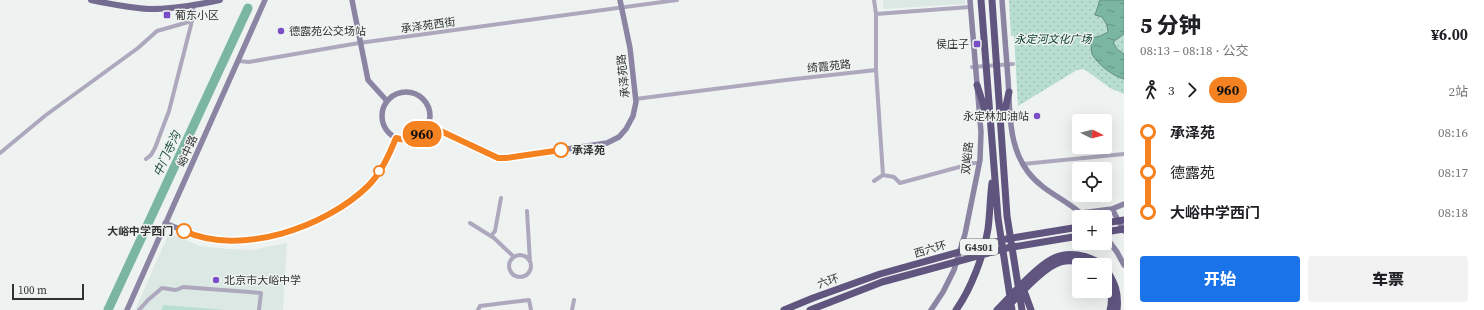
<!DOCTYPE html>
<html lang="zh">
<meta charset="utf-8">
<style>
body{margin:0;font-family:"Source Serif 4","Noto Sans SC",serif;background:#f2f2f2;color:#202124;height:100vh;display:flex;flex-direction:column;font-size:15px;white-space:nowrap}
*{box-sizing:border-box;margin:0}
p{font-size:13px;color:#757577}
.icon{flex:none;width:22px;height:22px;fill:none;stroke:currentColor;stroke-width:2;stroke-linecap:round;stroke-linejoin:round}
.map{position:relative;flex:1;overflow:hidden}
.side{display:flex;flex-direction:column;background:#fff;width:360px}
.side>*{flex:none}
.badge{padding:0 8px;border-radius:13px;font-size:14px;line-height:26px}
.needle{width:26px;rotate:96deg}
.buttons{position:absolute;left:1072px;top:114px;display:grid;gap:8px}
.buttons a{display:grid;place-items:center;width:40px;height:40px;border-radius:4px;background:#fff;box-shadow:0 4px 16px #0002;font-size:20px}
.scale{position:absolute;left:12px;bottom:10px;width:72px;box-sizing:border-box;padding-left:4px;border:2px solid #313232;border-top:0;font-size:11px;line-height:14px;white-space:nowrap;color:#313232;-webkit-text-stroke:3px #eef3f1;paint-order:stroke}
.map>.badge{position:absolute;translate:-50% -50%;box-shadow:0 0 0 2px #fff}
.legs{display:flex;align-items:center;gap:6px;height:44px;padding:0 16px;font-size:13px}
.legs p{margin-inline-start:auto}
.headline{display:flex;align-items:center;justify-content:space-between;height:68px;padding:0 16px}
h1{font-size:22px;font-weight:800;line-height:30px}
.cta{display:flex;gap:8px;margin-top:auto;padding:8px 16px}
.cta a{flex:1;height:46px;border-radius:4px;background:#1a73e8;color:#fff;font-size:16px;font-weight:800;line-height:46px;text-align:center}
.cta a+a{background:#f2f2f2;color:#202124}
ul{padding:0 16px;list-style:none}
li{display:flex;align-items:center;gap:14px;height:40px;font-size:15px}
li i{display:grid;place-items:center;width:6px;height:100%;margin:0 5px;background:currentColor}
li i::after{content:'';width:10px;height:10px;margin:-5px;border:3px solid;border-radius:50%;background:#fff}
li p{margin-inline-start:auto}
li:first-child i{background:linear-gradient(#0000 50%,currentColor 0)}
li:last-child i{background:linear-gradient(currentColor 50%,#0000 0)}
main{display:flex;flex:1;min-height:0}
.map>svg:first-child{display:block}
.built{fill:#dce8e3}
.green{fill:#b7ded0}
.park{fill:url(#park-dots)}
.water{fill:url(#water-ripples);stroke:#648e80}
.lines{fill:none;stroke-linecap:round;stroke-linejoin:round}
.river{stroke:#7ab6a1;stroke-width:9}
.street{stroke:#ada8bd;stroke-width:4}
.secondary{stroke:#8b84a3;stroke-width:5.5}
.primary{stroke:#746b90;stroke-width:6}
.highway{stroke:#60557f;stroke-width:7}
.line-1-casing{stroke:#fff;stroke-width:9}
.line-1{stroke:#f58220;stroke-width:6}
.poi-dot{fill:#794ec7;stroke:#eef3f1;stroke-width:1.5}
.stop-1-dot{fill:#fff;stroke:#f58220;stroke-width:2}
.labels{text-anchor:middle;stroke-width:3;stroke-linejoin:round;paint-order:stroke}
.shield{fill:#eef3f1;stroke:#6a6c6b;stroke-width:1}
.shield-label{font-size:10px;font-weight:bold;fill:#313232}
.poi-label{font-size:11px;fill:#313232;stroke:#eef3f1;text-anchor:start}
.street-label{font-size:11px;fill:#313232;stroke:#eef3f1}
.park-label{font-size:11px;font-style:italic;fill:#003527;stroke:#eef3f1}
.stop-label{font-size:11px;font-weight:bold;fill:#313232;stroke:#eef3f1;text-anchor:start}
.water-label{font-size:12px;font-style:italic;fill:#1f5042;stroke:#eef3f1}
</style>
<main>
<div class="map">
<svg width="1124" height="310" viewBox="0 0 1124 310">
<defs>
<pattern id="park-dots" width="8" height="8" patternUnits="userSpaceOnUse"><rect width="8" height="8" fill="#b7ded0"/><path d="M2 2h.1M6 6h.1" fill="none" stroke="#9ebfb3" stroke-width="1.8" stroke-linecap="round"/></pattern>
<pattern id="water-ripples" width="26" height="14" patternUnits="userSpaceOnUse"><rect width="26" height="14" fill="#7ab6a1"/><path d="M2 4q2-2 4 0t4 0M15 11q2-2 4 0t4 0" fill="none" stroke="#659584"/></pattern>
</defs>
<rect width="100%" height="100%" fill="#eef3f1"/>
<path class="built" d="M883,0H965V4L883,9Z
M169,233L200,246L228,249L252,250L287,243L283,310H135Z"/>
<path class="green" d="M163,305L226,310H162Z"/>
<path class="park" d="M1009,0H1124V94L1110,88L1084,69L1077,70L1018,106L1014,36H1011Z"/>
<path class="water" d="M1100,0H1124V34L1113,42L1117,49L1124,54V79C1113,76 1098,65 1092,54C1091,50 1091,43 1091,38L1100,36L1108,32L1107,25L1102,17L1095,15Z"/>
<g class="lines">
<path class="river" d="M108,310L248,8"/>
<path class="street" d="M874,0L876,14
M238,61L249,62L266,59L359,43L677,0
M972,67L1013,64
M876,70L883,175
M635,99L786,80L876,70V14L970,7
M0,153L46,115L138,48L157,31L192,21
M146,159L151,155L155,148L169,111L191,25L194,5
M1023,164L1124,154
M874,181L883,175L894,177L900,183L974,163H980
M527,211L530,262
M470,223L494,238L514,257
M491,236L495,231L501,198
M509 266a11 11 0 1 1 22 0a11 11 0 1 1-22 0Z
M139,310L148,300L162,288L176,290L183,287L261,293L259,310
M478,310L480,306L529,300L531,310
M572,310L574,300"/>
<path class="secondary" d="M352,0L368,80L387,101
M1002,0C1004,26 1006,53 1008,79C1010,110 1008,146 1028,172C1043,192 1068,200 1085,217
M382 116a24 24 0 1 1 48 0a24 24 0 1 1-48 0Z
M428,125L498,158H506L607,143L619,137L626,129L633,116L636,102L630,48L620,0
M1112,209L1124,231
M1081,213L1112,209L1124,204
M165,223C186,232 207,240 230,241C270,241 309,228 342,206C352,200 363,193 371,183C382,170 390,155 396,139
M1105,236L1117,252L1124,265
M127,310L265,0
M931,310L943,292L954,270L965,234L980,160L981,132L970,0"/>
<path class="primary" d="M91,0C110,4 129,8 149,9C173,9 197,5 220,0"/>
<path class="highway" d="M981,0L998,218L1012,310
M992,0L1007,216L1022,310
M977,85L987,116
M1003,119L1009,92
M1105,223L1124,220
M1105,232L1124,229
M1105,268C1115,282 1119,293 1117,310
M1105,279C1111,287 1113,300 1110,310
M1023,288L1031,310
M784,310L813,298L880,274L1006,239L1079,227
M810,310L882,282L1007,248L1079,236
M956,310C971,289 984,255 988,229C990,214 990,198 992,183
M997,310C1011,296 1035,268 1052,259C1067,251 1089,254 1101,265
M1004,310C1018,297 1043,267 1061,262C1071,259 1081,262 1091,265"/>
</g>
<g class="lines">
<defs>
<path id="line-1" d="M184,231C241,257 326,227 368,186C381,173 389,155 396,138C410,142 421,138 428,125L498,158H506L561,150"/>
</defs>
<use href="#line-1" class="line-1-casing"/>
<use href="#line-1" class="line-1"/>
</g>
<g class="poi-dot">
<rect x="163" y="11" width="8" height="8" rx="2"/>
<circle cx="281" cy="31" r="4"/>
<rect x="973" y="40" width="8" height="8" rx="2"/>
<circle cx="1037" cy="116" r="4"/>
<circle cx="216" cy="280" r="4"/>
</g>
<g class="stop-1-dot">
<circle cx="561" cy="150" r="7"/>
<circle cx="379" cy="171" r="5"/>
<circle cx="184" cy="231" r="7"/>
</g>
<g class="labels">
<rect class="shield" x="960" y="239" width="38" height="16" rx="3"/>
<g class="shield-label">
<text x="979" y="251">G4501</text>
</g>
<g class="poi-label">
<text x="175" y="19">葡东小区</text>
<text x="289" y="35">德露苑公交场站</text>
<text x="969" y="48" text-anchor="end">侯庄子</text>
<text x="1029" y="120" text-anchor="end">永定林加油站</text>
<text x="224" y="284">北京市大峪中学</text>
</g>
<g class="street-label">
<text transform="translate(428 25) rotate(-8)" y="4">承泽苑西街</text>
<text transform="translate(829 66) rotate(-6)" y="4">绮霞苑路</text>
<text transform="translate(623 76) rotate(-96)" y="4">承泽苑路</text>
<text transform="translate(187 151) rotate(-66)" y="4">峪中路</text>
<text transform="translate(967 158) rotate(-84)" y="4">双峪路</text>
<text transform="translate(930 249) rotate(-16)" y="4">西六环</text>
<text transform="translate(828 281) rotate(-19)" y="4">六环</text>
</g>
<g class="park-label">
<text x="1053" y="43">永定河文化广场</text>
</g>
<g class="stop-label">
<text x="572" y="154">承泽苑</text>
<text x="173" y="235" text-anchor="end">大峪中学西门</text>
</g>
<g class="water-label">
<text transform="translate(167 154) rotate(-65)" y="4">中门寺沟</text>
</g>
</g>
</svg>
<div class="buttons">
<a><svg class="needle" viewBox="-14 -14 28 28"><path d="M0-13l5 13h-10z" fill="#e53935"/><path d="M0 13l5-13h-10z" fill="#757577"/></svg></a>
<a><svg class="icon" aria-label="locate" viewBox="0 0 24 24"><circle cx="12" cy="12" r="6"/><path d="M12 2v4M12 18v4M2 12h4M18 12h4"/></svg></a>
<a>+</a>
<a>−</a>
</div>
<div class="scale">100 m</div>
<b class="badge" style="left:422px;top:134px;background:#f58220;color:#111">960</b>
</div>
<section class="side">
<div class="headline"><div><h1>5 分钟</h1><p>08:13 – 08:18 · 公交</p></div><b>¥6.00</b></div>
<div class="legs"><svg class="icon" aria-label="walk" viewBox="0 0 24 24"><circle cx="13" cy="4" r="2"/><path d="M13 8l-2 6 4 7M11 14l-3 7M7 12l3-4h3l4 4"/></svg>3<svg class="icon" aria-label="forward" viewBox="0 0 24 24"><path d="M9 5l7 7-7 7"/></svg><b class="badge" style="background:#f58220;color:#111">960</b><p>2站</p></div>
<ul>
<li><i style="color:#f58220"></i><b>承泽苑</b><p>08:16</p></li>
<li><i style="color:#f58220"></i><span>德露苑</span><p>08:17</p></li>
<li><i style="color:#f58220"></i><b>大峪中学西门</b><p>08:18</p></li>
</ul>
<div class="cta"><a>开始</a><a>车票</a></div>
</section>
</main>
